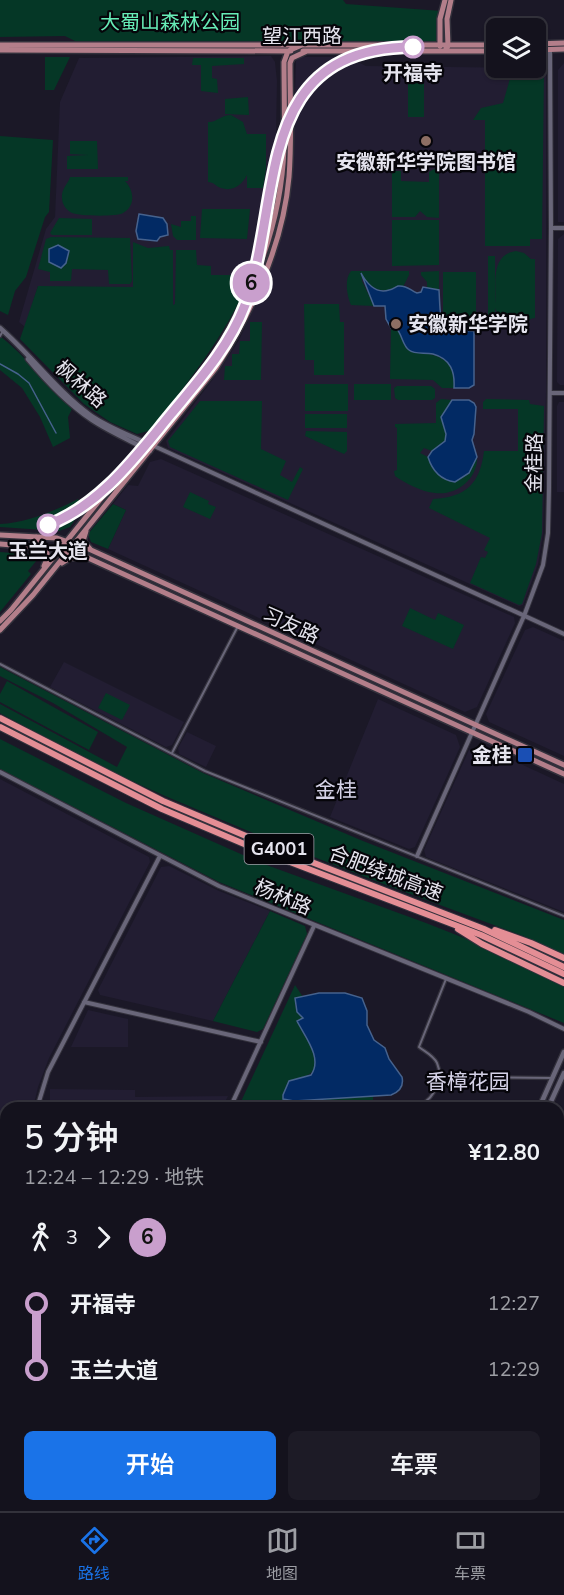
<!DOCTYPE html>
<html lang="zh">
<meta charset="utf-8">
<style>
body{margin:0;font-family:"Nunito Sans","Noto Sans SC",sans-serif;background:#1d1b26;color:#f1f3f6;height:100vh;display:flex;flex-direction:column;font-size:22px;white-space:nowrap}
*{box-sizing:border-box;margin:0}
p{font-size:20px;color:#9d9ea4}
.icon{flex:none;width:33px;height:33px;fill:none;stroke:currentColor;stroke-width:2;stroke-linecap:round;stroke-linejoin:round}
.map{position:relative;flex:1;overflow:hidden}
.sheet{position:absolute;left:0px;top:1102px;width:564px;height:410px;display:flex;flex-direction:column;background:#14121d;border-radius:18px 18px 0 0;box-shadow:0 2px 4px #0004,0 0 0 2px #33323b}
.sheet>*{flex:none}
.badge{padding:0 12px;border-radius:20px;font-size:21px;line-height:39px}
.buttons{position:absolute;left:486px;top:18px;display:grid;gap:12px}
.buttons a{display:grid;place-items:center;width:60px;height:60px;border-radius:9px;background:#14121d;box-shadow:0 2px 4px #0004,0 0 0 2px #33323b;font-size:30px}
.map>.badge{position:absolute;translate:-50% -50%;box-shadow:0 0 0 3px #fff}
.legs{display:flex;align-items:center;gap:9px;height:66px;padding:0 24px;font-size:20px}
.legs p{margin-inline-start:auto}
.overview{display:flex;align-items:center;justify-content:space-between;height:102px;padding:0 24px}
h1{font-size:33px;font-weight:600;line-height:45px}
.cta{display:flex;gap:12px;margin-top:auto;padding:12px 24px}
.cta a{flex:1;height:69px;border-radius:9px;background:#1a73e8;color:#fff;font-size:24px;font-weight:600;line-height:69px;text-align:center}
.cta a+a{background:#1d1b26;color:#f1f3f6}
ul{padding:0 24px;list-style:none}
li{display:flex;align-items:center;gap:21px;height:66px;font-size:22px}
li i{display:grid;place-items:center;width:9px;height:100%;margin:0 8px;background:currentColor}
li i::after{content:'';width:15px;height:15px;margin:-8px;border:4px solid;border-radius:50%;background:#14121d}
li p{margin-inline-start:auto}
li:first-child i{background:linear-gradient(#0000 50%,currentColor 0)}
li:last-child i{background:linear-gradient(currentColor 50%,#0000 0)}
.tabs{display:flex;justify-content:space-around;align-items:center;height:84px;border-top:2px solid #33323b;background:#14121d;font-size:16px;color:#9d9ea4}
.tabs a{display:grid;justify-items:center;gap:3px}
.tabs .selected{color:#1a73e8}
.map>svg:first-child{display:block}
.built{fill:#221d32}
.green{fill:#053726}
.water{fill:#022a64;stroke:#46628d;stroke-width:1.5}
.lines{fill:none;stroke-linecap:round;stroke-linejoin:round}
.stream{stroke:#46628d;stroke-width:1.5}
.minor-casing{stroke:#33313c;stroke-width:4.5}
.tertiary-casing{stroke:#33313c;stroke-width:6}
.secondary-casing{stroke:#33313c;stroke-width:7}
.primary-casing{stroke:#33313c;stroke-width:8}
.motorway-casing{stroke:#33313c;stroke-width:8}
.minor{stroke:#696679;stroke-width:2}
.tertiary{stroke:#696679;stroke-width:4}
.secondary{stroke:#696679;stroke-width:4.5}
.primary{stroke:#b37e8a;stroke-width:5}
.motorway{stroke:#e48e95;stroke-width:6}
.line-1-casing{stroke:#fff;stroke-width:14}
.line-1{stroke:#c99fcd;stroke-width:9}
.stop-1-dot{fill:#fff;stroke:#c99fcd;stroke-width:3}
.education-dot{fill:#8d6e63;stroke:#06050a;stroke-width:2}
.transit-dot{fill:#1a4fb4;stroke:#06050a;stroke-width:2}
.labels{text-anchor:middle;stroke-width:4.5;stroke-linejoin:round;paint-order:stroke}
.shield{fill:#06050a;stroke:#a2a1aa;stroke-width:1.5}
.shield-label{font-size:18px;font-weight:bold;fill:#e5e4ee}
.park-label{font-size:20px;fill:#66ebb6;stroke:#06050a}
.street-label{font-size:20px;fill:#e5e4ee;stroke:#06050a}
.stop-label{font-size:20px;font-weight:bold;fill:#e5e4ee;stroke:#06050a}
.poi-label{font-size:20px;font-weight:bold;fill:#e5e4ee;stroke:#06050a}
.neighbourhood-label{font-size:21px;fill:#d5d2e7;stroke:#06050a}
</style>
<div class="map">
<svg width="564" height="1511" viewBox="0 0 564 1511">
<rect width="100%" height="100%" fill="#1b1827"/>
<path class="built" d="M271,56L275,62L277,81L276,134L269,205L254,265L152,325L38,286L25,327L19,322L46,229L55,217L60,102L79,58Z
M300,57H348L366,66L536,68V66H544L546,68V393L543,533L538,564L523,605L519,606L168,448L166,441L219,371L239,340L266,282L276,254L286,216L292,181L296,61Z
M564,63V222H558V70Z
M564,234V385H560L557,382L558,239Z
M559,402H564V492H557V406Z
M161,459L514,617L515,623L477,707L465,712L108,549L126,510L113,504L128,485L138,486L150,462Z
M533,627L564,641V756L489,722L486,714L525,630Z
M64,662L184,722L172,745L166,747L50,687Z
M378,699L456,735L460,747L415,847L409,849L330,817Z
M187,732L216,746L206,767L179,754L178,748Z
M482,746L564,784V912L426,857L424,850L469,750Z
M0,779L149,857L150,862L49,1058L38,1087L33,1108H6V1152H0Z
M169,866L219,891L270,911L213,1021L100,995L98,990L161,867Z
M88,1010L128,1019V1047H71Z
M50,1089L135,1090V1097L228,1096L222,1108H50Z
M373,1103V1108H294V1106L297,1104Z
M0,1162H6V1328H0Z
M0,1369H6V1506H215V1511H0Z
M564,1390V1511H509L511,1506H558V1403Z"/>
<path class="green" d="M0,0H343L346,4L442,11L440,46L83,45L65,36L0,37Z
M45,57H70L54,90H45Z
M193,58H244V64L212,66V78L217,79L218,93L201,91V65H192Z
M513,68H542L544,70L542,239H530V246H485V120H473L481,108L503,103Z
M410,76H422L424,78V117H408V78Z
M248,97L249,115L225,114V99Z
M231,115L243,122L247,134H266V169L263,188H247V175C242,185 233,192 221,188C215,186 214,182 208,182V122C216,123 221,115 231,115Z
M0,136L53,140L49,212L45,217L26,277L15,291L8,315L0,311Z
M70,141H97L98,169H67V156L88,155L70,154Z
M434,169H439V218L427,217L420,211L415,217H392V171H401V181L429,182V172Z
M70,177H128V181H125C134,190 136,206 123,213C116,217 79,216 72,213C66,210 62,204 62,198C61,189 68,184 70,177Z
M202,209H250L247,239L200,238Z
M191,216H196V240H177L173,236L171,224L181,227V221H191Z
M59,218L92,219V235H52L50,233Z
M392,220H439V265L392,266Z
M51,237L130,238L132,281L130,284H109L108,270L72,269L71,281H50V272L38,269L46,239Z
M133,242L148,248L169,246L170,250H173V305L175,304L176,250H196L197,265L211,266V275H238L255,264C234,326 190,378 152,430L137,434L110,422L84,404L20,339L38,286L133,287Z
M516,251L524,253L531,259H535V318C529,318 528,322 522,324C508,329 499,319 495,308V322H488V256H495V304C497,285 489,255 516,251Z
M351,271H409V275L403,287C396,286 394,289 388,290C376,292 368,285 362,275V281L374,306L351,305C347,296 344,279 351,271Z
M439,271V290L427,288V282L421,275V272Z
M443,272H476V327H463L448,322L443,313Z
M304,304H339L340,322H344V375H314V360H305Z
M250,322H262L261,380H224L225,366H232V354H239L240,341H250Z
M391,328L397,329L402,335L407,349C433,356 456,353 454,388H442L433,380L390,379Z
M0,336C27,357 47,386 72,409L68,417L70,438L53,447L40,417L22,388L0,370Z
M305,384H348V411H305Z
M354,384H391V400H354Z
M397,386H431L435,389V398L432,400H398L395,398L394,388Z
M441,399L452,400L441,417L446,434L445,441L432,451L424,448L420,453L428,457L435,472L451,482C463,481 473,468 477,457C478,479 456,496 435,493C422,492 405,483 395,476L394,471L397,470V428L395,427V424L436,423V403Z
M486,399L529,400L530,404L544,406L542,533L536,564L522,604L519,605L470,583L481,557L485,558L488,552L484,550L490,538L429,508L433,499C466,497 480,484 484,451H518V409H483V402Z
M200,401H262L261,449L286,461L280,475L292,482L300,467L303,469L288,500L170,447L168,441Z
M305,414H347V428H305Z
M306,431L347,432V451L344,454L305,436Z
M190,492L209,501L208,504L216,507L210,519L183,507Z
M78,499L83,508L70,527L59,531L0,527V524C27,523 54,511 78,499Z
M113,504L126,510L108,549L91,542L88,534Z
M0,552L36,555L40,561L37,560L28,571L31,574L0,612Z
M410,608L435,620L438,613L464,625L453,649L402,626Z
M0,667L203,773L363,841L564,920V954L526,937L386,885L260,836L165,796L88,761L0,713V704L117,767L127,747L53,703L0,676Z
M7,681L98,732L89,750L0,702V694Z
M106,693L130,705L122,720L98,708Z
M0,739L126,803L261,863L426,923L464,938L564,986V1023L219,882L0,769Z
M270,911L305,926L307,934L263,1029L257,1032L213,1021Z
M295,985L303,997L295,1004L297,1012L303,1018L297,1021C308,1043 334,1074 294,1079L283,1099L285,1101L373,1096V1103L297,1104L294,1108H238Z
M564,1296V1345L558,1343V1309Z"/>
<path class="water" d="M139,214L163,218L167,224L168,235L160,237L157,241L138,239L136,231Z
M58,245L69,251L66,263L61,268L49,262V249Z
M361,273C367,284 376,294 389,290C393,290 395,287 398,286C407,285 410,290 417,293L421,292L423,287L439,290C441,323 437,330 474,331V385L469,388H454C455,372 451,359 433,354C425,352 415,355 409,350C403,346 402,335 397,329L391,328L386,319L385,306H374Z
M452,400H469L474,403L476,407L474,434L472,440L477,457L469,473L455,482C441,480 432,470 428,457L432,451L445,441L446,434L441,417Z
M319,993H345L362,998L367,1011V1025L374,1040L385,1048L389,1059L402,1077C404,1086 399,1092 391,1095L294,1101L283,1099V1095L289,1081L311,1075C323,1058 305,1037 297,1021L303,1018L297,1012L295,998Z"/>
<g class="lines">
<path class="stream" d="M0,364L18,374L29,383L56,433"/>
<defs>
<path id="minor" d="M0,336L3,331
M0,664L205,771L564,916
M172,753L237,628
M439,1077L553,1078
M412,1108C431,1104 445,1082 437,1063C433,1055 425,1052 419,1047L446,979
M0,1341L6,1343
M558,1346L564,1347
M0,1358H6
M558,1365L564,1367
M351,1511L353,1506"/>
<path id="tertiary" d="M551,228H564
M550,393H564
M154,446L564,634
M0,772L219,886L529,1012L564,1029
M417,856L524,616L543,565L548,533L549,489L551,228L550,50
M84,1002L261,1042
M37,1108L48,1072L160,856
M230,1108L314,926
M0,1154H6
M207,1511V1506"/>
<path id="secondary" d="M0,328C32,356 56,390 90,415C107,427 129,435 148,444
M28,359C47,382 67,403 92,420C110,432 131,441 150,451
M539,1108L564,1052
M548,1108L564,1073
M0,1345H6
M0,1351H6
M558,1352L564,1353
M558,1358L564,1359
M358,1511L360,1506
M366,1511L368,1506"/>
<path id="primary" d="M536,44L564,43
M0,45H496
M440,46V19L445,0
M446,49L448,46L447,19L451,0
M0,50L291,51
M536,50L564,49
M303,51H496
M86,531L83,541L90,549
M0,535L57,538L91,550L564,765
M36,537L40,542L35,547L47,553V559L44,566
M0,544L60,549L86,557L564,774
M62,563L70,558H81
M0,621L11,610L200,376C247,307 281,234 284,148C285,120 284,91 284,62L288,51L302,45
M0,630L33,595L216,368C253,310 283,246 289,177C292,139 290,101 290,63L292,58L307,51"/>
<path id="motorway" d="M0,718L163,801L260,842L484,929L564,967
M0,727L162,809L256,849L481,935L564,974
M458,929L482,944L564,983
M495,930L531,943L564,958"/>
</defs>
<use href="#minor" class="minor-casing"/>
<use href="#tertiary" class="tertiary-casing"/>
<use href="#secondary" class="secondary-casing"/>
<use href="#primary" class="primary-casing"/>
<use href="#motorway" class="motorway-casing"/>
<use href="#minor" class="minor"/>
<use href="#tertiary" class="tertiary"/>
<use href="#secondary" class="secondary"/>
<use href="#primary" class="primary"/>
<use href="#motorway" class="motorway"/>
</g>
<g class="lines">
<defs>
<path id="line-1" d="M48,525C101,505 137,455 171,414C200,379 229,347 245,305C284,198 251,48 413,47"/>
</defs>
<use href="#line-1" class="line-1-casing"/>
<use href="#line-1" class="line-1"/>
</g>
<g class="stop-1-dot">
<circle cx="413" cy="47" r="10"/>
<circle cx="48" cy="525" r="10"/>
</g>
<g class="education-dot">
<circle cx="426" cy="141" r="6"/>
<circle cx="396" cy="324" r="6"/>
</g>
<rect class="transit-dot" x="517" y="747" width="16" height="16" rx="3"/>
<g class="labels">
<rect class="shield" x="244.5" y="834" width="69" height="30" rx="4.5"/>
<g class="shield-label">
<text x="279" y="855">G4001</text>
</g>
<g class="park-label">
<text x="170" y="29">大蜀山森林公园</text>
</g>
<g class="street-label">
<text x="302" y="43">望江西路</text>
<text transform="translate(81 384) rotate(41)" y="7">枫林路</text>
<text transform="translate(534 463) rotate(-89)" y="7">金桂路</text>
<text transform="translate(291 625) rotate(24)" y="7">习友路</text>
<text transform="translate(386 873) rotate(21)" y="7">合肥绕城高速</text>
<text transform="translate(283 897) rotate(23)" y="7">杨林路</text>
</g>
<g class="stop-label">
<text x="413" y="80">开福寺</text>
<text x="48" y="558">玉兰大道</text>
</g>
<g class="poi-label">
<text x="426" y="169">安徽新华学院图书馆</text>
<text x="408" y="331" text-anchor="start">安徽新华学院</text>
<text x="512" y="762" text-anchor="end">金桂</text>
</g>
<g class="neighbourhood-label">
<text x="336" y="797">金桂</text>
<text x="468" y="1089">香樟花园</text>
</g>
</g>
</svg>
<div class="buttons">
<a><svg class="icon" aria-label="layers" viewBox="0 0 24 24"><path d="M12 4l9 5-9 5-9-5zM3 14l9 5 9-5"/></svg></a>
</div>
<b class="badge" style="left:251px;top:283px;background:#c99fcd;color:#111">6</b>
<section class="sheet">
<div class="overview"><div><h1>5 分钟</h1><p>12:24 – 12:29 · 地铁</p></div><b>¥12.80</b></div>
<div class="legs"><svg class="icon" aria-label="walk" viewBox="0 0 24 24"><circle cx="13" cy="4" r="2"/><path d="M13 8l-2 6 4 7M11 14l-3 7M7 12l3-4h3l4 4"/></svg>3<svg class="icon" aria-label="forward" viewBox="0 0 24 24"><path d="M9 5l7 7-7 7"/></svg><b class="badge" style="background:#c99fcd;color:#111">6</b></div>
<ul>
<li><i style="color:#c99fcd"></i><b>开福寺</b><p>12:27</p></li>
<li><i style="color:#c99fcd"></i><b>玉兰大道</b><p>12:29</p></li>
</ul>
<div class="cta"><a>开始</a><a>车票</a></div>
</section>
</div>
<nav class="tabs">
<a class="selected"><svg class="icon" aria-label="directions" viewBox="0 0 24 24"><path d="M12 3l9 9-9 9-9-9zM9 14v-3h6M13 9l2 2-2 2"/></svg>路线</a>
<a><svg class="icon" aria-label="map" viewBox="0 0 24 24"><path d="M3 6l6-2 6 2 6-2v14l-6 2-6-2-6 2zM9 4v14M15 6v14"/></svg>地图</a>
<a><svg class="icon" aria-label="tickets" viewBox="0 0 24 24"><path d="M3 7h18v10H3zM15 7v10"/></svg>车票</a>
</nav>
